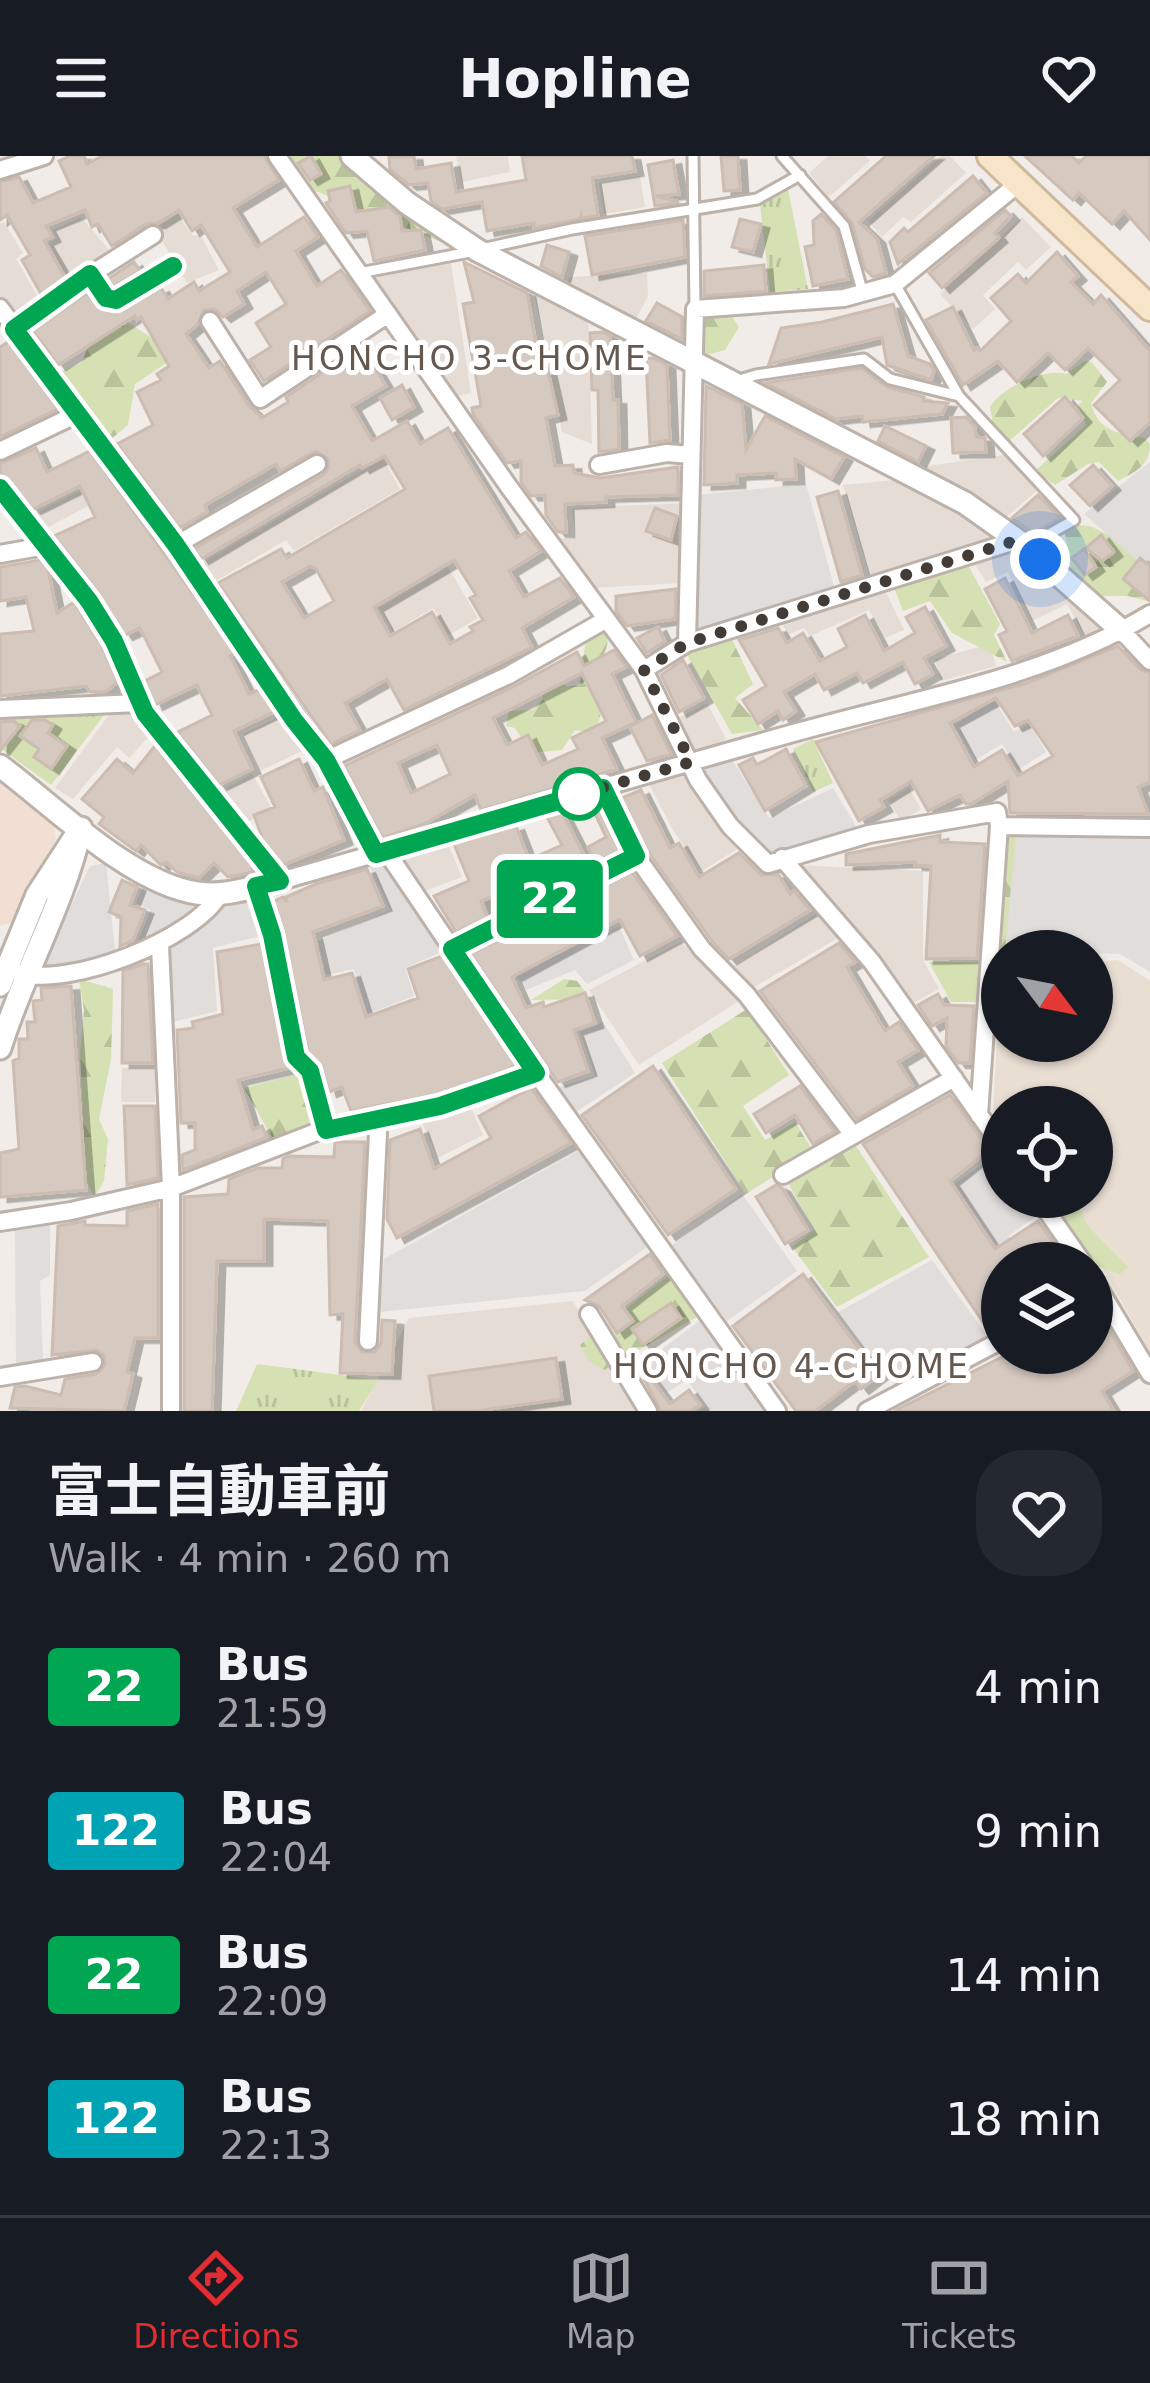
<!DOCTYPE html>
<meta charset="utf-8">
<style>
body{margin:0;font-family:"DejaVu Sans","Noto Sans JP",sans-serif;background:#242831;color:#f1f3f6;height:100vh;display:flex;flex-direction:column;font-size:45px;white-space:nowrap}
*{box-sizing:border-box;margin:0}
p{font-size:39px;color:#9ea1a6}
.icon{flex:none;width:66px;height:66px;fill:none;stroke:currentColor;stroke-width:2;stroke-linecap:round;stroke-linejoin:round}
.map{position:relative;height:1255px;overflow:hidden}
.panel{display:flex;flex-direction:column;background:#171b24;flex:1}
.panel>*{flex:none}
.badge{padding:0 24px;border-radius:9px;font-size:42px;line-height:78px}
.needle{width:78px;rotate:122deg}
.buttons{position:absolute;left:981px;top:774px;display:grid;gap:24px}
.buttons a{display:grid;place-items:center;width:132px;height:132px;border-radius:50%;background:#171b24;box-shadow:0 3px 9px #0004;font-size:60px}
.you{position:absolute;width:60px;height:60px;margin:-30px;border:9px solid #fff;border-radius:50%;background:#1a73e8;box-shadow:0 0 0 18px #1a73e833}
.map>.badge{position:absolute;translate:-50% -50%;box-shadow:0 0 0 6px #fff}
.round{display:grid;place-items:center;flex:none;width:126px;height:126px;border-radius:48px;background:#242831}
.head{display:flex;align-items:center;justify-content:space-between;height:204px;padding:0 48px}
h1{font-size:57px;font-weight:700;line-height:90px}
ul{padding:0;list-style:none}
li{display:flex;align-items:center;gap:36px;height:144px;padding:0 48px}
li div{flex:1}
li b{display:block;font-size:45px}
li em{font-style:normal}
li .badge{min-width:132px;font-weight:700;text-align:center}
header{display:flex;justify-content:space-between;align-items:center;height:156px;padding:0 48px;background:#171b24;font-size:54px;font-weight:700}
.menu{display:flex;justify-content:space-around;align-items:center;height:168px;border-top:3px solid #363941;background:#171b24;font-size:33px;color:#9ea1a6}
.menu a{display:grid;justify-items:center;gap:6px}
.menu .selected{color:#e32c32}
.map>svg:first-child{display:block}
.residential{fill:#e5ddd5}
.commercial{fill:#f1dfd4}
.education{fill:#e9ded2}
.grass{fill:url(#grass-tufts)}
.forest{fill:url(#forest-firs)}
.parking{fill:#e0dddb}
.building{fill:#d5c9c0;stroke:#ccbcb1;stroke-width:3;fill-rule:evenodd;filter:url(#shadow)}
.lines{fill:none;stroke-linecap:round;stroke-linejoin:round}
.service-casing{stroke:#bcb2aa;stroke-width:15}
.minor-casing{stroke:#bcb2aa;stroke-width:22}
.tertiary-casing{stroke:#bcb2aa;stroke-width:27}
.secondary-casing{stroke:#cfb99d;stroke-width:30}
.service{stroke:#fff;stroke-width:9}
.minor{stroke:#fff;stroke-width:16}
.tertiary{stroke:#fff;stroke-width:21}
.secondary{stroke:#f8e4c9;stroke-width:24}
.line-casing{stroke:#fff;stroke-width:27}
.line{stroke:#00a651;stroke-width:18}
.walk{stroke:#433c36;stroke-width:12;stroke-dasharray:0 21.6}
.stop-dot{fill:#fff;stroke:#00a651;stroke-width:6}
.labels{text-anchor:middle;stroke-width:10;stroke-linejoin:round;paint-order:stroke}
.neighbourhood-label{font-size:33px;letter-spacing:3px;fill:#65584f;stroke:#fff}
</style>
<header><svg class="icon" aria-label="menu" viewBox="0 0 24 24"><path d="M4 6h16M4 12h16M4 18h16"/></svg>Hopline<svg class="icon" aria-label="heart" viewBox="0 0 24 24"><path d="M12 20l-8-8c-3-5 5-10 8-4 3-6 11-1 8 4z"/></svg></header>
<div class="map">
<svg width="1150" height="1255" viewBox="0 0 1150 1255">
<defs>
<pattern id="grass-tufts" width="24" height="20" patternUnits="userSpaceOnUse" patternTransform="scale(3)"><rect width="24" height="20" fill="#d5e1b3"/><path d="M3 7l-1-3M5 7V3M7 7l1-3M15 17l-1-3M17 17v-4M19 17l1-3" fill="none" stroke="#b8c29b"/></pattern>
<pattern id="forest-firs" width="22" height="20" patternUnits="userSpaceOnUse" patternTransform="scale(3)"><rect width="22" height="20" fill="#d5e1b3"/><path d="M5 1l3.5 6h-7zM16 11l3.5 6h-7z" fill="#b8c29b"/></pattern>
<filter id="shadow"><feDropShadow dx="8" dy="4.5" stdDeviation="0" flood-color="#0004"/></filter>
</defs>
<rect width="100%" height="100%" fill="#f1ece7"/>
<path class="residential" d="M456,0H508L510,16L462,26Z
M828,0H866L870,5L829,41L809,17Z
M941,0H950L966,17L911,66L903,61L882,81L868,65Z
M640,20L645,51L604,58L599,27Z
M178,58L192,79L201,80L219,114L187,127L155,73Z
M81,61L111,96L68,124L49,87L57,82L53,74Z
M1022,61L1051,91L1026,114L1018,106L983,139L995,153L973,173L940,138Z
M4,66L23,97L16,103L41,146L13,165L0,144V68Z
M451,107L471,237L454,241L371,120Z
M647,117L648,140L634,167L565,133L569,121Z
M534,136L588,163L592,288L562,276Z
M1004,299L1039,333L1004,363L920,311Z
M383,302L400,333L294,395L286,384L211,428L200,408Z
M118,315L126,330L39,376L31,360Z
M896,324L938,340L1002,384L870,422L843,329Z
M685,347L681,427L592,432L557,384L576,381L572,352Z
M1016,390L1108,472L1087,485L1067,448L1032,465L1008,416L986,426L972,404Z
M448,411L478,462L449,479L433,452L393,476L379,452Z
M884,432L904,474L885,482L869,454L810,480L804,472L789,478L779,464Z
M990,488L996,510L941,525L935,503Z
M707,547L726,583L694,600L675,564Z
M135,553L152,577L129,602L117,591L73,643L55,632L111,556Z
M287,557L304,594L260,615L243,578Z
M687,613L742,690L702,715L674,676L647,624Z
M252,618L272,653L242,669L223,634Z
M909,632L921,653L901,665L888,644Z
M447,686L462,721L422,736L393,697Z
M795,709L923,715V804L939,833L908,850Z
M534,712L545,737L492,765L485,746L504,739L501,727Z
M821,755L843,779L748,835L729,813Z
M681,786L742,843L639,909L589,834Z
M122,912H155V946H121Z
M469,947L483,979L438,1002L419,960Z
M573,1145L639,1255H361L409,1162Z"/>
<path class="commercial" d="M0,625L52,660L56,683L16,765L0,770Z"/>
<path class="education" d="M1118,804L1150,825V1197L1104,1114L1053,1041H1092V951H1002L993,955L1001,812L1002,885H1092V806Z"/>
<path class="grass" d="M788,33L808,133L770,136L760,48Z
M105,558L51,629L0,592V561Z
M813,583L833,627L813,636L793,593Z
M929,806H984L981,846H951Z
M257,1208L378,1224L359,1255H236Z"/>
<path class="forest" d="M285,0H339L446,88L313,34Z
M112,156L178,199L135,228L128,269L110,284C71,273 61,257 58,217L81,207L98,169Z
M731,159L739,171L725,194L707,199L700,195L701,162Z
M1085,205L1092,206L1107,226L1091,247C1099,277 1119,277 1145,282L1150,288C1150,310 1135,316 1118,325L1099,306L1088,308L1055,329L1035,315L1086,269L1078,249L1083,245L1058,242L1007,287L993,269L990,251C1002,231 1044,212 1066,218Z
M1077,369L1090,370L1150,399V446L1128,440H1094L1072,419L1065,377Z
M968,409L1000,468L994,479L1007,506L952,477L930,445L903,455L893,429Z
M599,475L607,478C609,493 604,494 601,507C594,532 611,553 592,577L575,574L562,594L531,597L515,572L506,570L509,555L533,554L543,542L534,518L543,514L556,519L567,531L580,529L585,489Z
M731,481L753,528L735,542L763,574L732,578L687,499L694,493Z
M1048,668L1012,795H1002V832L994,836L1000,716L1006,713L1005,702L991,689L993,671Z
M79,823L113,833L111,903L99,963L108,983L104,1025L94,1042L86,1023L80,899L84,854Z
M564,823L577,825L591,843L531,844Z
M747,853L789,919L743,950L765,984L795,966L813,995L746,1038L662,907Z
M303,917L319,968L273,983L244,932Z
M854,987L929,1101L837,1151L792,1091L814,1074L788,1027Z
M1045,1041H1074L1088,1070L1128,1111L1120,1118L1094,1109Z
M670,1118L700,1159L604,1214L589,1205L580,1189Z"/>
<path class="parking" d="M1150,306V416L1084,358Z
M806,328L835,434L693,478L697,339Z
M994,544L1014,576L1029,568L1046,596L1018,614L1002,588L975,604L954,569Z
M732,604L769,662L833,632L857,672L770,701L734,665L704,620L701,611Z
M1016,677L1150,679V816L1120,798L1005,795Z
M385,701L448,793L405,812L414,840L368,858L354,813L326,819L318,785L390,754L368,707Z
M106,707L115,797L39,817L90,710Z
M146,723L211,743L195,761L136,789L151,754L136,747Z
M253,736L264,779L213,792L217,855L169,867L165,793L195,773L225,742Z
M619,770L634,804L587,828L575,814L526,834L515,819Z
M603,866L635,917L576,956L556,932L595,920L580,876Z
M578,995L647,1091L585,1135L379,1156L384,1103Z
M1001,995L1002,1041H1032L1043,1056L1008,1080L1027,1107H1009L954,1028Z
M742,1038L797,1115L727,1165L672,1089Z
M50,1065V1119L40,1125L43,1203L16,1211L15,1066Z
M932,1104L989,1182L898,1233L838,1156Z
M702,1163L768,1255H699L706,1250L687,1224L666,1237L646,1205Z"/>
<path class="building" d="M70,0H84L87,8L102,0H264L279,24L233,52L257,91L304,61L318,81L296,95L317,130L341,114L370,155L264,225L250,204L271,191L256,167L286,148L266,116L237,135L244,148L223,161L215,153L204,154L198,168L186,178L209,212L220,205L249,250L262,262L288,246L286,241L362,190L386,230L352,250L372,285L407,265L420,288L448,272L516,382L526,376L541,395L509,415L524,441L560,422L574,441L522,472L532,491L404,554L387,523L345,547L360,574L331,588L218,427L281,393L287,402L405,333L385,300L362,312L360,309L201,403L194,393L323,319L328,313V303L316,295L280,315L276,308L205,349L207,356L179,372L117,288L153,269L137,236L161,224L157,218L169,210L141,161L137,164L135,160L58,209L33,175L87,137L97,150L115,157L161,132L168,143L194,126L199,135L230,116L201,69L192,75L179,54L158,67L146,68L112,90L98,68L92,71L85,54L46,70L52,81L44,85L65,121L41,138L22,104L30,99L7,59L0,64V26L19,21L33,47L71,31L59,5ZM454,404L476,439L470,442L483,464L470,471L473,475L450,488L432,456L390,480L374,451ZM310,410L316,413L334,445L304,462L282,426Z
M311,0L321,18L310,24L298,7Z
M414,0L416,13L451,7L456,36L526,24L522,0H632L635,15L592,22L598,60L582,62L581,59L580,63L534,72V67L487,75L482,46L442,53L431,45L428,27L409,29L390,13L389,1Z
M721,0H738L740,34L724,35Z
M886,0H934L859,66L877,83L886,117L873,121L865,113L852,67L834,46Z
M1025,0H1072L1079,7L1086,0H1150V84L1124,55L1112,68L1079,37L1073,44Z
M673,4L679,38L656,40L679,46L655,50L648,9Z
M973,20L987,37L898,108L890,86L904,72L908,76Z
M350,30L356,56L389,51L400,61L402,75L421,74L425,94L374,105L367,75L346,77L326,47L330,45L328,35Z
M1005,54L1011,60L995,77L999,82L942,132L929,117Z
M821,58L836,74L848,123L813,130L805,91L814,89L813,65Z
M740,63L761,68L753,96L732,91Z
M683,64L685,101L592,119L585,80Z
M547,89L569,96L562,121L541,110Z
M1057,96L1078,120L1071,126L1093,148L1101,139L1150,195V266L1130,285L1094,249L1120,224L1088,192L1065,214L1048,197L1017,226L998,205L963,229L926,164L953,151L974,194L977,192L980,195L1011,165L991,142L1018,118L1026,127Z
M134,106L140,115L114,130L108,123Z
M464,106L527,137L541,216L548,215L558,259L546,262L555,310L573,309L574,317L600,322L678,311V339L606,341V346L565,348L566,376H558L546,359L545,339L531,340L521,326V305L507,307L473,258L472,252L481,250L463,148L474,146Z
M764,109L766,135L704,140V115Z
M657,147L682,161V183L646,165Z
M893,148L908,200L930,208L934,215L931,224L887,209L882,181L769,208L781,172L822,166Z
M603,176L610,180L613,244H618L619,293L599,296L598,234H592L590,177Z
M9,185L58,253L0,281V191Z
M653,202L667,209L670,284L650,287L646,203Z
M862,212L887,231L924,241L923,245L948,247L942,258L863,266L862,260L836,263L766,227Z
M402,229L414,251L392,264L380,242Z
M706,230L742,248L746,294L765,260L844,301L831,323L795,303L796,323L776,324V317L737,319V327L704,329Z
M1065,241L1083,262L1043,300L1024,278Z
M966,261L975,271L976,281L985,282L986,296L953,297L951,262Z
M885,270L926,290L918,306L878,285Z
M36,292L47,316L90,295L236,497L230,500L249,538L261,533L276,555L234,575L252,613L219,629L180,580L178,576L212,559L197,529L155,549L145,525L162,516L140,472L125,479L99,437L54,380L95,361L80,330L33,353L0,316V308Z
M1093,309L1112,330L1090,350L1070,329Z
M838,335L862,419L841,426L817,341Z
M1038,339L1060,362L1033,377L1012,362Z
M655,352L677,360L671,384L646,375Z
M1101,379L1114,396L1102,405L1086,392Z
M1084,393L1096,411L1085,419L1072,402Z
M1140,402L1150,410V445L1123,423Z
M40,404L48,413L57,457L74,446L102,490L118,526L105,536H90L86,530L0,540V478L34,475L26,441L0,445V411Z
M1005,422L1032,477L1068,459L1078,480L1012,505L999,479L1007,475L985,433Z
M676,433L675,463L627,470L616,455V440Z
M925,451L946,490L924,502L933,518L915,528L903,506L863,527L857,517L824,534L815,518L784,536L796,555L783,564L778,555L758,568L743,544L766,530L739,484L778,472L787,487L803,477L820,505L847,491L838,473L865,459L884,495L915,477L906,461Z
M658,471L665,485L647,497L637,482Z
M1118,490L1141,514L1150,517V626L1138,631L1148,658L1010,657L1008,625L971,648H966L960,639L928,655L911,625L880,644L884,651L859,665L816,586L1027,527ZM996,542L1015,570L1028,564L1053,600L1018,620L1002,594L974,611L950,567Z
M614,494L626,511L612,518L636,566L602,582L617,613L481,654L475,639L424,668L382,682L344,610L515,530L577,496L584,510ZM582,517L606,565L572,582L578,593L542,609L528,579L507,589L493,562ZM437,589L450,618L411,637L398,607Z
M683,504L704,542L679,556L661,519Z
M652,559L671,598L647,605L630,571Z
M32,564H45L53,569L48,577L67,590L51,613L34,601L39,593L20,580Z
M14,565L20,570L0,595V566Z
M155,590L254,712L249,717L228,721L214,707L199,722L177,716L166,706L161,709L141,689L136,695L99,668L104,661L82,643L117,603L133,617Z
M786,593L806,630L765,655L739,609L753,602L757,609Z
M299,603L314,635L323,631L344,684L283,709L263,684L254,659L275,651L261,621Z
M641,634L670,692L679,687L699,721L739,697L761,719L778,718L790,738L794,735L810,754L729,803L712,785L647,694L622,642Z
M596,647L619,694L596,706L588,691L606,681L591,649Z
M562,656L583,697L561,708L567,720L549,730L535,701L562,689L547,661Z
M516,670L531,709L495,723L501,737L481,745L487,761L456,776L434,740L469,725L454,688Z
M940,679V686L985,688L977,802L926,803L931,710L915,709V706L846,709V698Z
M367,713L383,750L313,776L324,824L352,817L366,861L418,842L408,813L442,800L515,908L509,913L437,938L351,955L342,931L329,936L322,911L308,895L284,776L274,745L283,741L287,746L286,741L316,728Z
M632,716L677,780L640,800L620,763L512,821L526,852L543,846L544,851L585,837L595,867L574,874L588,915L558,926L471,798Z
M122,724L137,731L130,749L145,754L133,784L120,790L121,761L109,756Z
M839,787L855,806L847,811L885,875L899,866L918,894L898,906L913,930L857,963L760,835Z
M261,788L284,903L289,912L238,924L253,974L262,970L267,981L183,1014L182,999L195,994V967H181L177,874L194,872L192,866L223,858L217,796Z
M143,808H148L153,907H122L123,815Z
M71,830L86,1034L0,1041V997L19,993L13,905L19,902V883H28L27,866H35L33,845L42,844L41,832Z
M938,838L944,849L974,850L970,907H958L946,890L947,862L932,870L918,849Z
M653,910L736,1033L668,1079L582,959Z
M800,930L834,975L813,988L795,959L766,977L754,958Z
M531,932L571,987L397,1082L387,1063L390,984L420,973L434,1013L491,982L479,960Z
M950,939L989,994L950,1025L995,1093L1038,1065L1067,1107H1002V1161L987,1172L863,988Z
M124,950H155L158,1022L127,1029Z
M335,986H365L355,1186L362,1196H375L381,1187L382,1164L395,1165L392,1218L340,1217L343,1158L330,1159L328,1065L264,1063V1105H217L212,1255H184V1041L228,1038L229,1023L258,1012H282L283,1003L289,1000L334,1001Z
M776,1029L782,1032L808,1074L785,1088L756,1041Z
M158,1048V1182H135L127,1216L133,1218L124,1255L10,1252L15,1231L25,1230L61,1239L65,1223L96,1218L105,1209L104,1199L96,1194L52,1199L58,1070L85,1065V1069L127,1070V1055Z
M650,1098L663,1118L622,1150L633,1165L617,1177L599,1150L585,1144Z
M803,1118L879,1219L861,1233L855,1225L815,1255H796L733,1170Z
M671,1147L681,1162L643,1189L632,1173Z
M1108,1172L1133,1215L1102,1235L1114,1255H894L1010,1197H1043L1050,1208L1067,1197H1092V1182Z
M556,1202L562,1243L476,1255H434L429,1220Z
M649,1220L670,1248L689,1234L700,1249L691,1255H661L644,1223Z"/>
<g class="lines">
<defs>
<path id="service" d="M693,0L695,153
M782,0L844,70L863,138
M486,92L572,73L757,43L800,19
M359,117L470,96
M895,128L959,240L1074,364L1030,389
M736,225L756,219L864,203L890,223L959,240"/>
<path id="minor" d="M277,0L509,331L644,514L698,624L730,670L768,708L869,678L997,656L999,670L979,959
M0,14L44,0
M153,79L90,119L106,142L116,144L173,110
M0,152L176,389L326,604L376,698
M210,165L260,243L388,158
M14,173L90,119
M0,295L77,258
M599,309L667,297L691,299
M0,332L89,445L114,485L145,557L280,725C453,676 624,624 797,576C915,543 1045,522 1150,458
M176,389L317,308
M0,398L45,390
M1122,475L1150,505
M687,487L1018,384
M644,514L687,487L695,153L844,142L895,128L1019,27
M0,553L139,547
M326,604L509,519L605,464
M603,631L636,700L702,793L747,839L853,979
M999,670L1150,672
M386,695L536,917L777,1255
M782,702L872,806L1002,991
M256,731L272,779L296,901L310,915L326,974
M160,789L171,1032V1255
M452,793L636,700
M19,817C69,832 193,784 220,738
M783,1019L954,922
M1037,1041L1083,1107
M0,1066L71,1055L171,1032L319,975L440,950L536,917
M1092,1121L1150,1218
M589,1158L648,1255
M368,1185L378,977L372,965
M0,1221L93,1206
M867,1255L1002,1184"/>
<path id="tertiary" d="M352,0L407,47L477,94L965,347L1027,391L1122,475
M0,610C54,650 130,727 197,737C224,741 253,731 280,725
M0,829L37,739L78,676
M0,892C23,817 64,748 81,672"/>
<path id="secondary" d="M990,0L1150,152"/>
</defs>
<use href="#service" class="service-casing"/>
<use href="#minor" class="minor-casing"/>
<use href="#tertiary" class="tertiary-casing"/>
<use href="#secondary" class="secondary-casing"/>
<use href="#service" class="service"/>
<use href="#minor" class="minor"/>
<use href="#tertiary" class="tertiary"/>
<use href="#secondary" class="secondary"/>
</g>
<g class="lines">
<defs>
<path id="line" d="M0,332L89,445L114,485L145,557L280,725L256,730L272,779L296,901L310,915L326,974L440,950L536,917L452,793L636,700L603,632L376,698L326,604L294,564L176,389L14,173L90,118L106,142L116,144L173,110"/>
</defs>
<use href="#line" class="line-casing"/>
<use href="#line" class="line"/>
<path class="walk" d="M579,638L560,644L691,606L644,514L687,487L1018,384L1040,403"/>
</g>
<circle class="stop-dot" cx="579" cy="638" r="24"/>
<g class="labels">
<g class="neighbourhood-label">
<text x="470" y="214">HONCHO 3-CHOME</text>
<text x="792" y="1222">HONCHO 4-CHOME</text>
</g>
</g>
</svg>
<div class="buttons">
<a><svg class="needle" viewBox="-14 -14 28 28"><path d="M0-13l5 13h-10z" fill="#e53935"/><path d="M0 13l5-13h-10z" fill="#9ea1a6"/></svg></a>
<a><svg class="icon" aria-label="locate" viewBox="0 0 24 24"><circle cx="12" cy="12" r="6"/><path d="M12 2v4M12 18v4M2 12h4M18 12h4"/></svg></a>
<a><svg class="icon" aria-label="layers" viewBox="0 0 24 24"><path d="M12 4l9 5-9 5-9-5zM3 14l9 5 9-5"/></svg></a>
</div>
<div class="you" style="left:1040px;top:403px"></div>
<b class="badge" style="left:550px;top:743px;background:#00a651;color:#fff">22</b>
</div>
<section class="panel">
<div class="head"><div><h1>富士自動車前</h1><p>Walk · 4 min · 260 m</p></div><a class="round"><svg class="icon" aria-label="heart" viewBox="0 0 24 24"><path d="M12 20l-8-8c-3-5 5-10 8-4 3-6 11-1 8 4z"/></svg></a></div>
<ul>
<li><span class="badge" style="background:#00a651;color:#fff">22</span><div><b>Bus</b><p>21:59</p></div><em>4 min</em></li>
<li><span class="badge" style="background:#00a3b4;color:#fff">122</span><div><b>Bus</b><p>22:04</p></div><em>9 min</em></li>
<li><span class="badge" style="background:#00a651;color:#fff">22</span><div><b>Bus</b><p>22:09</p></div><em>14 min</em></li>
<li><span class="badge" style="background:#00a3b4;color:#fff">122</span><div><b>Bus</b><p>22:13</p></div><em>18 min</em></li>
</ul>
</section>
<nav class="menu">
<a class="selected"><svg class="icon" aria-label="directions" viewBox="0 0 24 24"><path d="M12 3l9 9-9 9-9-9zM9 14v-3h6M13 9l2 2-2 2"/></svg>Directions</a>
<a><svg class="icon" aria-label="map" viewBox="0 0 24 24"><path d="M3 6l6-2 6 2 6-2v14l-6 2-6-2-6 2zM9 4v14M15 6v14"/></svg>Map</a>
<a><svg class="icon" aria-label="tickets" viewBox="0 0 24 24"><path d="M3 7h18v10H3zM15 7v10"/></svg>Tickets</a>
</nav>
